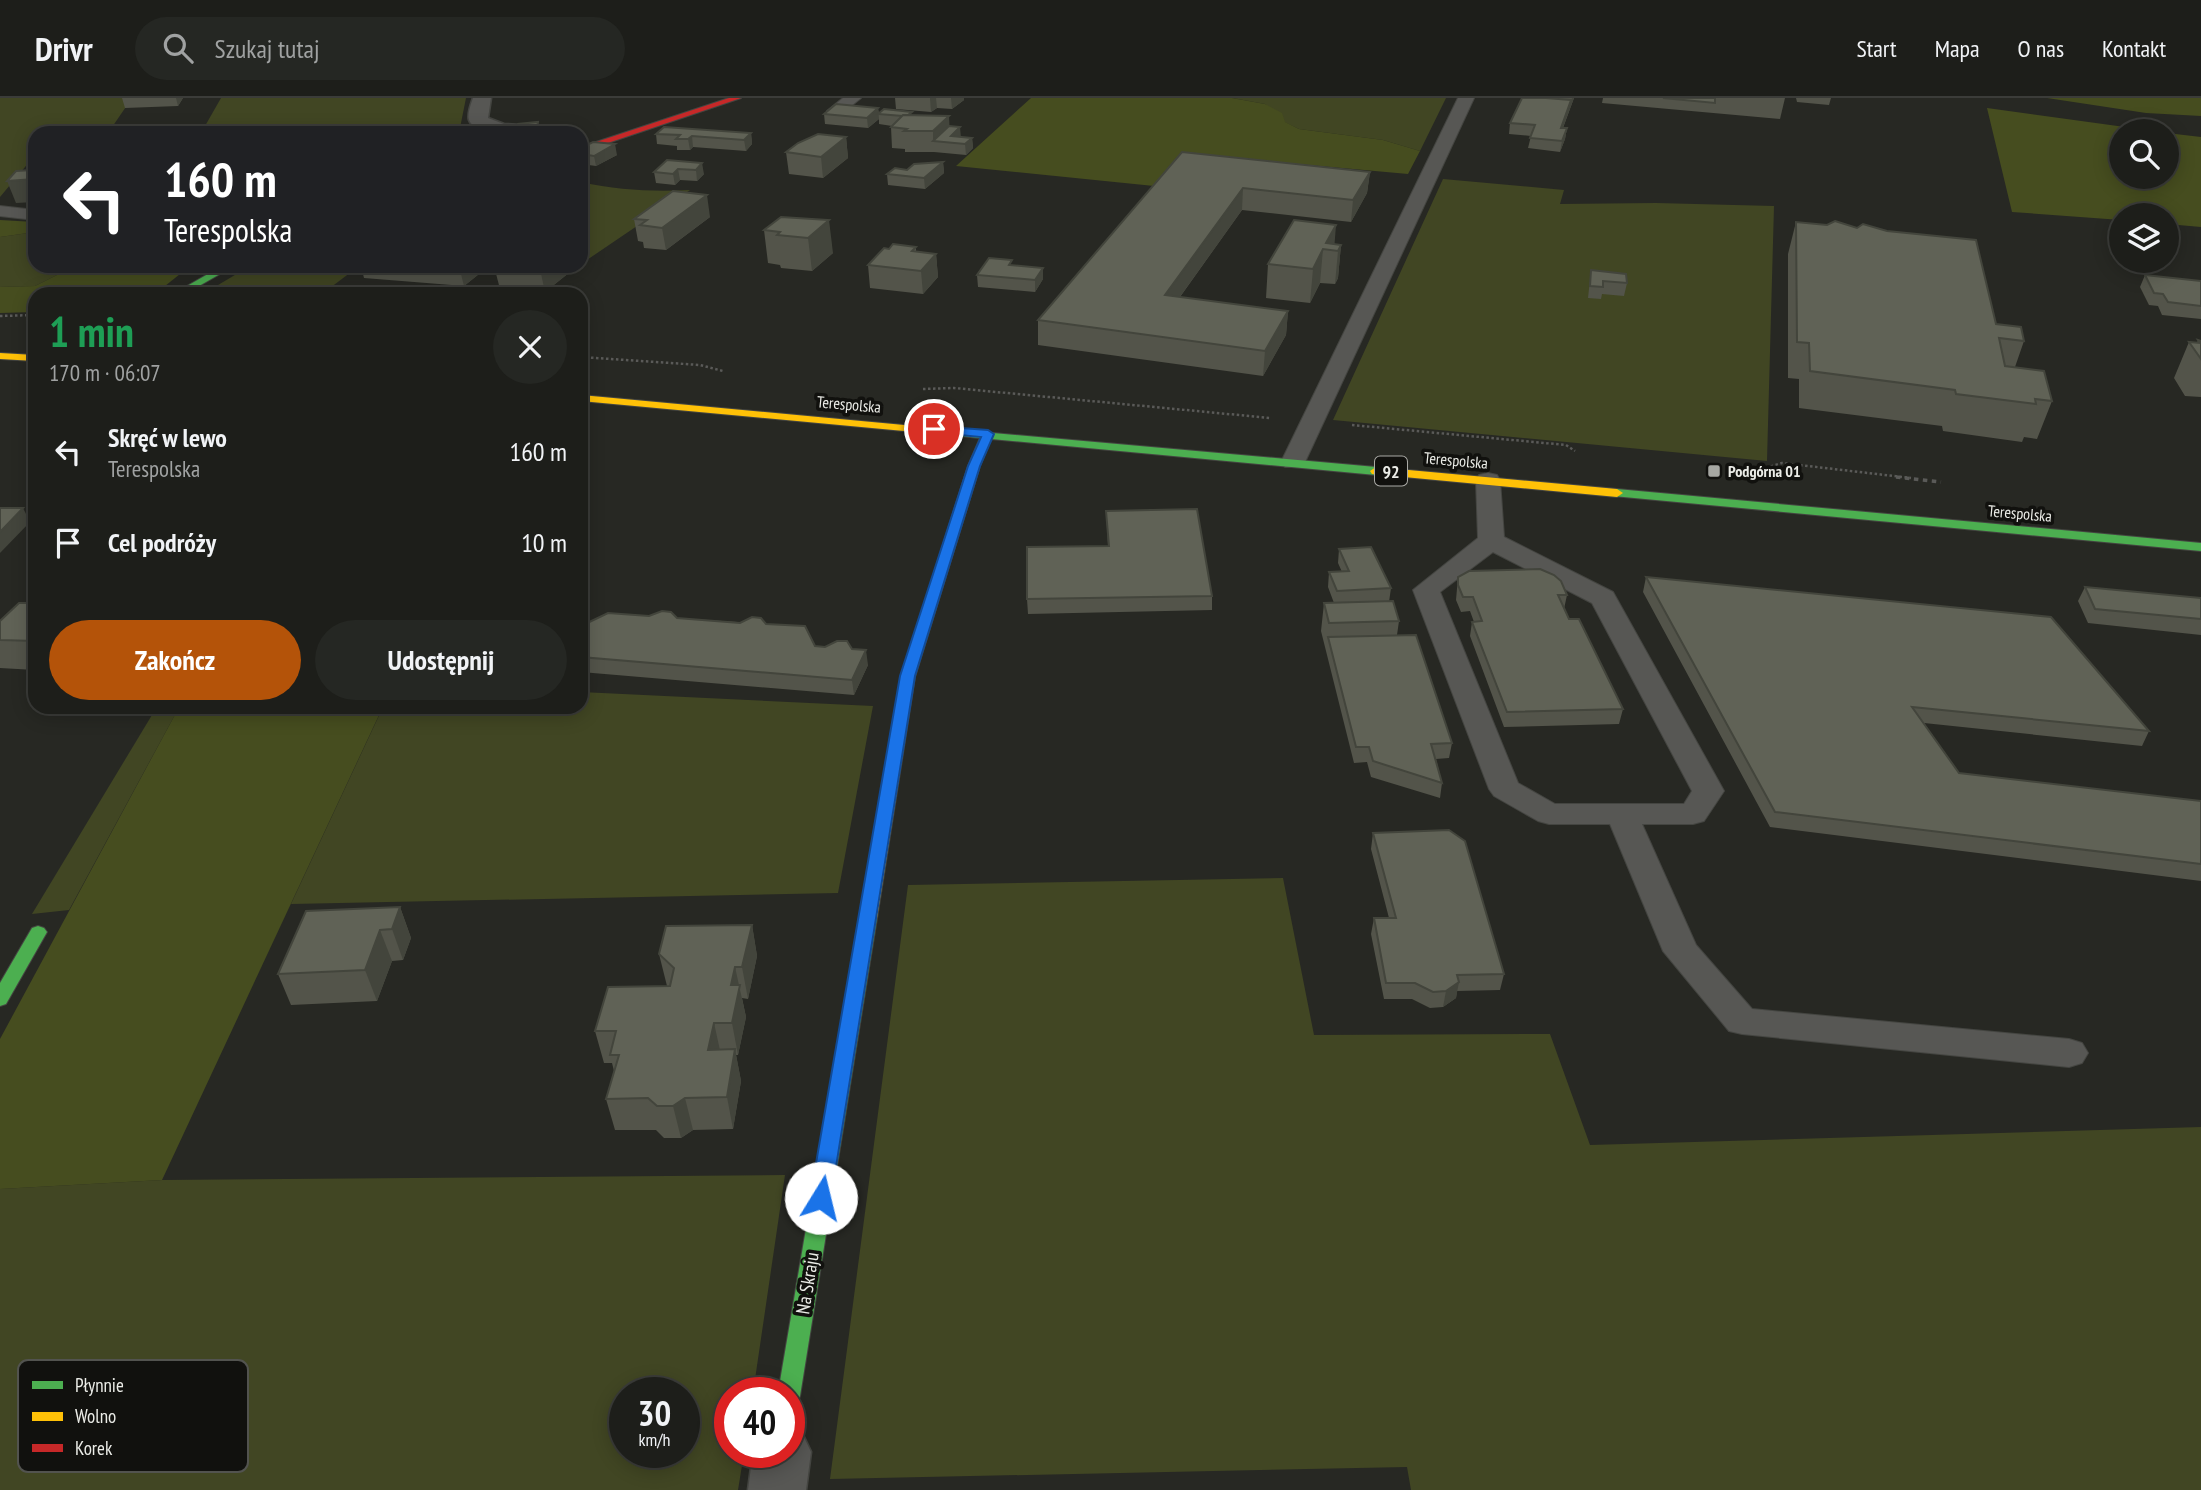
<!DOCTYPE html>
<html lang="pl">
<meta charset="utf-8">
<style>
body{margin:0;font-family:"PT Sans Narrow",sans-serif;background:#252723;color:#f1f3f6;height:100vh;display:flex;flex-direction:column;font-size:26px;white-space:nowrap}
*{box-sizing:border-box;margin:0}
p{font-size:23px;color:#a0a2a2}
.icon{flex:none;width:38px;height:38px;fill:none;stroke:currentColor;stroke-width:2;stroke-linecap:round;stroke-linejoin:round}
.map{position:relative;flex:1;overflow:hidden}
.drawer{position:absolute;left:28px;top:189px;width:560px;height:427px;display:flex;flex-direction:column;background:#1d1e1a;border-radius:21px;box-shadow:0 4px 18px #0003,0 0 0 2px #3b3c39}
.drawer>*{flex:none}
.top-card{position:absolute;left:28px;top:28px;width:560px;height:147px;border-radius:21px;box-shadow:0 4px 18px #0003,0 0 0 2px #3b3c39;background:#202124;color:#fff;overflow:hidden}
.controls{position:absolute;left:2109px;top:21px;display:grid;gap:14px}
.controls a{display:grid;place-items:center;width:70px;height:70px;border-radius:50%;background:#1d1e1a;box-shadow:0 4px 18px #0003,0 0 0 2px #3b3c39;font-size:35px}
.speed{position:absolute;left:609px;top:1279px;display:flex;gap:14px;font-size:35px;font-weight:700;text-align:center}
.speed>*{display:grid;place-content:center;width:91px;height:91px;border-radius:50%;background:#1d1e1a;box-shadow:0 4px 18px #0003,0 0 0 2px #3b3c39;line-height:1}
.speed small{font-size:18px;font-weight:400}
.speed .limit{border:10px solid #d22;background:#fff;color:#111}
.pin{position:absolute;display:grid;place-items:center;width:60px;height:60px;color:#fff;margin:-30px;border:4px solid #fff;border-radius:50%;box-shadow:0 2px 7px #0007}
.me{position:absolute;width:77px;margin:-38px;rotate:9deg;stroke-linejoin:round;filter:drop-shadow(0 0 5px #0008)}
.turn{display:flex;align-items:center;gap:24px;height:147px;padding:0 21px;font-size:32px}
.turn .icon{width:91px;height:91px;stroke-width:2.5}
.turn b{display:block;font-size:49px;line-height:60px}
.round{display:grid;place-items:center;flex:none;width:74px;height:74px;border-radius:37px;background:#252723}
.summary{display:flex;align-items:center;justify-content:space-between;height:119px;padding:0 21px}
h1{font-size:42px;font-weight:800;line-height:52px;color:#1e9e55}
.cta{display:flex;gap:14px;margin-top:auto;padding:14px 21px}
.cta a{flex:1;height:80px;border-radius:42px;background:#b45309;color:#fff;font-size:28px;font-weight:800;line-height:80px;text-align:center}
.cta a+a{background:#252723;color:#f1f3f6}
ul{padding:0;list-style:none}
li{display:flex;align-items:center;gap:21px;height:91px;padding:0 21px}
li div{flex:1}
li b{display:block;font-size:26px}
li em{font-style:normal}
header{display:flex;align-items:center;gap:42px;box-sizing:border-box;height:98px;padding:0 35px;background:#1d1e1a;border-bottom:2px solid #3b3c39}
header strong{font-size:33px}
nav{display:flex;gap:38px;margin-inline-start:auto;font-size:24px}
.search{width:490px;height:63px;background:#252723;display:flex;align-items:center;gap:18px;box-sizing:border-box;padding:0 24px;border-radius:38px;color:#a0a2a2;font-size:26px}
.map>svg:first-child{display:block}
.green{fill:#414623;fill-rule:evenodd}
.forest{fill:#464d1f}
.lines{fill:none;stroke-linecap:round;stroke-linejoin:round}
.lane-casing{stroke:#444541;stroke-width:2}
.street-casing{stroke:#444541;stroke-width:3}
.fast-casing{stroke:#444541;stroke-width:2}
.slow-casing{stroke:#444541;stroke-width:2}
.jam-casing{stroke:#444541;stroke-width:2}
.path-far1{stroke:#5a5a58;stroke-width:2.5;stroke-dasharray:2.5 2.5;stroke-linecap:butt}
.path{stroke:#5a5a58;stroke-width:3.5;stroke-dasharray:4.5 4.5;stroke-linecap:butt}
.lane{fill:#575754;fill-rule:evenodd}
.street{fill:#575754;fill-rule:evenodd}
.fast{fill:#4caf50;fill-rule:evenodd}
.slow{fill:#ffc107;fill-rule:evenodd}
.jam{fill:#c62828;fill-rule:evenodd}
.wall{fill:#53544a}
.shaded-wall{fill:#43453c}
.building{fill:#606256;stroke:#43453c;stroke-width:2}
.route{fill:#1a73e8;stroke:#114b97;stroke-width:2}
.poi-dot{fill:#a6a7a2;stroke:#11110e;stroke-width:2.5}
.labels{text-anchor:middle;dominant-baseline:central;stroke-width:7;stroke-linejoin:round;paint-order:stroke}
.far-street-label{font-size:16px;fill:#ebece7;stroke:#11110e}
.far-poi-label{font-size:16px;font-weight:bold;fill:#ebece7;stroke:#11110e;text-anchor:start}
.shield{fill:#11110e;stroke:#aaaaa6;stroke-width:2}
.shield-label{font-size:18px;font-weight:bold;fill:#ebece7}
.street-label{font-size:19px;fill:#ebece7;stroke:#11110e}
.key{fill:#11110e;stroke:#52534f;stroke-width:2}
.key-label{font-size:19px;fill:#ebece7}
</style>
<header>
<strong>Drivr</strong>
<div class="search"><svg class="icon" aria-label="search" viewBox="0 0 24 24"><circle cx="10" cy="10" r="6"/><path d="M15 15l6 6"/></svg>Szukaj tutaj</div>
<nav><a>Start</a><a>Mapa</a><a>O nas</a><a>Kontakt</a></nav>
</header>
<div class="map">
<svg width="2201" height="1392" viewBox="0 0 2201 1392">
<rect width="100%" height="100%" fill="#272823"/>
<g class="green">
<polygon points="0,0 132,0 108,35 35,35 35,57 0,99"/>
<polygon points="221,0 466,0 459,35 201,35"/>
<polygon points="1232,0 1446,0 1420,53 1383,42 1299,31 1284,24 1265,6"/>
<polygon points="1443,81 1564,92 1560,106 1656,105 1774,108 1767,363 1333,322"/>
<path d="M581,84C618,92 652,94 690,92L581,166Z"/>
<polygon points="35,134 35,168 75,168 35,188 0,189 0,139"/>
<polygon points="250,168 359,168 322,196 203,196"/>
<polygon points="581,594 873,608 838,795 291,806 383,609 581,609"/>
<polygon points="155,612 177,613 69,812 32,816"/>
<polygon points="1283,780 1314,937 1550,936 1590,1047 2201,1029 2201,1392 1411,1392 1407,1369 830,1381 908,787"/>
<path d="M785,1077L753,1295H730V1354L744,1355L738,1392H0V1091L162,1082ZM625,1295H684V1354H625Z"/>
</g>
<g class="forest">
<polygon points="1031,0 1232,0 1265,6 1282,15 1285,24 1299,31 1383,42 1420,53 1408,76 1186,56 1154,88 956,68"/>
<polygon points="2047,0 2201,0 2201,18 2146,15"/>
<polygon points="1987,10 2154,33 2121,33 2121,79 2166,79 2167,35 2201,39 2201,129 2167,126 2166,117 2121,117 2121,122 2012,114"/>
<polygon points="0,122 35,124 35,134 0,139"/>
<polygon points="75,168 196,168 185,172 155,196 35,196 35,214 0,215 0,189 35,188"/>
<polygon points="177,613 379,617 162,1082 0,1091 0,941"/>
</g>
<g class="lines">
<g class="lane-casing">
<g id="lane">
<polygon points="843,0 861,0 841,16 829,16 827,13"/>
<polygon points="1458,0 1474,0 1305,364 1301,369 1285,369 1281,364"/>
<polygon points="0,108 35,112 35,122 0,118"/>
<path d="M1488,375L1497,377L1500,382L1504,439L1613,494L1724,693L1704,723L1693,726H1642L1696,847L1752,911L2069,941L2082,945L2088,955L2082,965L2069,969L1742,936L1729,933L1663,853L1610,726H1549L1538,723L1494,698L1489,691L1413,492L1478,440L1476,382L1479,377ZM1493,454L1592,505L1692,693L1684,706H1555L1518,685L1440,494Z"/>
</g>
</g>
<g class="street-casing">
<g id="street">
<path d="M473,0H491L488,20L504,26L557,29L564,31L567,35C549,35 475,41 469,22C467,16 471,6 473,0Z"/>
<polygon points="789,1330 802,1335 811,1354 806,1392 748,1392 753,1354 789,1354"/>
</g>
</g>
<g class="fast-casing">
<g id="fast">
<polygon points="222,168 234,168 185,196 173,196"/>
<polygon points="904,327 1376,369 1382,373 1376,377 991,341 980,368 915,579 908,583 901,579 968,368 980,340 900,332 898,330"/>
<polygon points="1617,391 2201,445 2201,453 1613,398 1613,392"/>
<polygon points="868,814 874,816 877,820 800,1298 797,1305 789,1308 789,1295 778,1295 859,820 862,816"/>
<polygon points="38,828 44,830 47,834 6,906 0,908 0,885 32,830"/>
</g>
</g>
<g class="slow-casing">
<g id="slow">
<polygon points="0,255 35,257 35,263 0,261"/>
<polygon points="581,297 904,327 910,330 904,333 581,303"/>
<polygon points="1376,369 1617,391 1623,395 1617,399 1372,376 1370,373"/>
<polygon points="908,575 915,579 877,820 874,824 862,824 859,820 901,579"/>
</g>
</g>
<g class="jam-casing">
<polygon id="jam" points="729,0 741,0 581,54 581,49"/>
</g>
<g class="path-far1">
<polyline points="0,218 35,217"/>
<polyline points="581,259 700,267 723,273"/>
<polyline points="923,291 954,290 1270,320"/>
<polyline points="1352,327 1566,347 1575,353"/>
<polyline points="1766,370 1782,365 1911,380"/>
</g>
<polyline class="path" points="1896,379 1941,384"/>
<use href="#lane" class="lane"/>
<use href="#street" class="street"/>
<use href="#fast" class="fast"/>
<use href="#slow" class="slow"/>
<use href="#jam" class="jam"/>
</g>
<g class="wall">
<polygon points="122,0 183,0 178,8 125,10"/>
<polygon points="892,0 964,0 964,2 952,11 937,10 931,14 896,11 895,0"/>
<polygon points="1522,0 1574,0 1563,30 1567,30 1565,41 1560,54 1528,50 1531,38 1509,36 1510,25"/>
<polygon points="1603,0 1785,0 1780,21 1602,5"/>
<polygon points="1796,0 1831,0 1829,7 1797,4"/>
<polygon points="878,10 879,16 913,18 949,28 961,39 972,40 973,50 966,57 934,54 905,54 905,51 892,50 891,29 892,28 879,26 879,21 868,30 825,26 824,16"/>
<polygon points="751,35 752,46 746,53 693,49 690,52 677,52 677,48 657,46 656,36"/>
<polygon points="846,39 848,60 823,80 789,76 786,54"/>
<polygon points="581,50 617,57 596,68 581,66"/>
<polygon points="1182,54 1370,74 1367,95 1351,124 1242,112 1180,199 1288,213 1286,237 1263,278 1038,247 1038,222"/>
<polygon points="667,62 704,76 697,83 680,82 675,87 656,85 654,74"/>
<polygon points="943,64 944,75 925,91 888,87 887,76"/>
<polygon points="710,119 666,152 644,150 643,144 638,143 634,121"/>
<polygon points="781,119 833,155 812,173 781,170 780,167 768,165 764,132"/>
<polygon points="1796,124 1996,226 2024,243 2015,269 2052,303 2037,341 2024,339 2022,344 1943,333 1942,328 1799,310 1799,281 1788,280 1788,156"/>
<polygon points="1334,146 1341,147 1338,180 1335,186 1320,185 1310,205 1266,200 1268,166"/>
<polygon points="916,149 916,153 936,156 938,179 923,196 870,190 868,167"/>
<polygon points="1012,167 1043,170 1043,181 1035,194 978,189 977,177"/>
<polygon points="361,168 489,168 464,188 364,180"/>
<polygon points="494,168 569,168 570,174 545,194 500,191"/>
<polygon points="1591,172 1627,185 1624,198 1602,196 1601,201 1588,200"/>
<polygon points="2145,177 2201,183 2201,221 2162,217 2158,208 2149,207 2140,189"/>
<polygon points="2198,242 2201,243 2201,299 2185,298 2174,280 2189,244 2197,245"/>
<polygon points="1106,413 1212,498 1212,512 1028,516 1027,501 1108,448"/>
<polygon points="1339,451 1391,490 1389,504 1399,523 1397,537 1452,645 1449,660 1436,661 1442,685 1440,700 1371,679 1367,664 1354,665 1321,533 1324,505 1334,505 1328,489 1329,474 1342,474 1338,465"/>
<polygon points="1458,479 1567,497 1564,511 1569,521 1623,611 1619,626 1504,629 1470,538 1472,524 1474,524 1470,513 1461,514 1456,502"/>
<polygon points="1646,479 2149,633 2142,648 1924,625 1959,675 2201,703 2201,783 1770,729 1643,494"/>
<polygon points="2085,489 2201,500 2201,537 2088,525 2078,503"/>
<polygon points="35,505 35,572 0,570 0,523"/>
<polygon points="677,520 766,526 815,548 852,551 868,567 854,597 581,574 581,528"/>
<polygon points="1373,735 1504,876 1500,892 1457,893 1456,900 1443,909 1430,910 1412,901 1384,901 1371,836 1374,820 1389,820 1371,751"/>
<polygon points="400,809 411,840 403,862 392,863 377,903 291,907 278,876"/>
<polygon points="752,827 757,858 748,901 742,900 746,919 738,957 736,957 741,983 733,1031 693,1032 681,1040 664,1040 656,1032 615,1032 606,1001 614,973 612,965 604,965 595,933 667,888 659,856"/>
</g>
<g class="shaded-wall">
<polygon points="176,0 183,0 178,8"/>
<polygon points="930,0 936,0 937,10 931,14"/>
<polygon points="951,0 964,0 964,2 952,11"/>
<polygon points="1572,0 1574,0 1559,40 1561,30"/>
<polygon points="878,10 879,21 868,30 867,20"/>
<polygon points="949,18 950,38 933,43 933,33"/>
<polygon points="538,24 540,35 536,35"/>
<polygon points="960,29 961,40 951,38"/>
<polygon points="1567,30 1565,41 1560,54 1562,43"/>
<polygon points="751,35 752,46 746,53 744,42"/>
<polygon points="692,38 693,49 690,52 688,41"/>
<polygon points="846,39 848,60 823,80 821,59"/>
<polygon points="972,40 973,50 966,57 965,46"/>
<polygon points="615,46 617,57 596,68 594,58"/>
<polygon points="943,64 944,75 925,91 924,80"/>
<polygon points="702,65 704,76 697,83 696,72"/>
<polygon points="678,71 680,82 675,87 673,76"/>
<polygon points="1370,74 1367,95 1351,124 1353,102"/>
<polygon points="35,81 35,104 16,105 7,83"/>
<polygon points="1243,90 1242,112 1164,221 1165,197"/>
<polygon points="707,97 710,119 666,152 662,130"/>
<polygon points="829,122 833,155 812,173 808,140"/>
<polygon points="1336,127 1334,153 1326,145"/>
<polygon points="1341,147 1338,180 1335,186 1338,153"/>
<polygon points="1323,151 1320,185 1310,205 1313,171"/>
<polygon points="936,156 938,179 923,196 921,173"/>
<polygon points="471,168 489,168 464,188 461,176"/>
<polygon points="544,168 569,168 570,174 545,194 540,171"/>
<polygon points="1043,170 1043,181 1035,194 1035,182"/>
<polygon points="1288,213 1286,237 1263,278 1265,253"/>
<polygon points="23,410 30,424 0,455 0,434"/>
<polygon points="866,552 868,567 854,597 852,582"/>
<polygon points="400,809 411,840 403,862 392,831"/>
<polygon points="752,827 757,858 748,901 742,869"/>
<polygon points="380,832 392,863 377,903 365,872"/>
<polygon points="735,869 746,919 738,957 732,925 731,887"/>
<polygon points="1459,884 1456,900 1443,909 1446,893"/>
<polygon points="714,925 721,957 708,952"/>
<polygon points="735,951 741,983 733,1031 727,999"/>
<polygon points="685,1000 693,1032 681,1040 673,1008"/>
</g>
<g class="building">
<polygon points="1522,0 1546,0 1571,2 1561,30 1567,30 1562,43 1530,40 1535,27 1510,25"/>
<polygon points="1663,0 1715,0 1715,5"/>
<polygon points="836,6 878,10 867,20 824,16"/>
<polygon points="884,11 912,14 908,17 903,18 878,16"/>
<polygon points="903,17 949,18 933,33 904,33 907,31 891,29"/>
<polygon points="538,24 536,35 500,35 516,33 518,26"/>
<polygon points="949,28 960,29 951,38 972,40 965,46 933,43"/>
<polygon points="664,29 751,35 744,42 692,38 688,41 676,41 680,37 656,36"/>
<polygon points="818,36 846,39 821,59 786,54 798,45"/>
<polygon points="593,44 615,46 594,58 581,56 581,50"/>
<polygon points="1182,54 1370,74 1353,102 1243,90 1165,197 1288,213 1265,253 1038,222"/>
<polygon points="667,62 702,65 696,72 678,71 673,76 654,74"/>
<polygon points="943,64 924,80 887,76 895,70 907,72 914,66"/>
<polygon points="35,67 35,81 7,83 16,73 32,72"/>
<polygon points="673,93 707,97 662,130 640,127 647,122 634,121"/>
<polygon points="781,119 829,122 808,140 777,137 780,134 764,132"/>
<polygon points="1294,122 1336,127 1326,145 1341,147 1338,153 1323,151 1313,171 1268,166"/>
<polygon points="1835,123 1857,130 1863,126 1887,133 1976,142 1996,226 2021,229 2024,243 1999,240 2005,268 2044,273 2052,303 2035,301 2036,306 1956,296 1955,292 1810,273 1809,245 1797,244 1796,124 1827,127"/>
<polygon points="893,146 916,149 912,153 936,156 921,173 868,167 884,150 889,151"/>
<polygon points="989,160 1012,162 1009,167 1043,170 1035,182 977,177"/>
<polygon points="364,168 471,168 461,176"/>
<polygon points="502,168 544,168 540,171"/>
<polygon points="1591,172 1626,176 1627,185 1603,183 1603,189 1590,188"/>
<polygon points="2145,177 2201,183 2201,208 2168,204 2163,196 2154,195"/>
<polygon points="2198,242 2201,243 2201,261 2189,244 2200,245"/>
<polygon points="0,410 23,410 0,434"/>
<polygon points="1197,411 1212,498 1027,501 1027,449 1109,448 1106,413"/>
<polygon points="1371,449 1391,490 1337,493 1329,474 1349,473 1339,451"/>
<polygon points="1540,471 1554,477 1561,483 1567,497 1558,497 1569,521 1579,521 1623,611 1507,614 1472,524 1482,523 1473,499 1463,499 1458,487 1458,479 1469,473"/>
<polygon points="1646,479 2051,519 2149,633 1912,609 1959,675 2201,703 2201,766 1775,714"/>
<polygon points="2085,489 2201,500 2201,521 2095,511"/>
<polygon points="1393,503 1399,523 1329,525 1324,505"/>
<polygon points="19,505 35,505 35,543 0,542 0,523"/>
<polygon points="662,513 671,514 677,520 740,525 752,519 761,520 766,526 805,528 815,548 825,549 837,543 847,543 852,551 866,552 852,582 581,559 581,528 608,515 649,518"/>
<polygon points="1416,537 1452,645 1431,646 1442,685 1373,663 1369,649 1356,649 1328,539"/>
<polygon points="1449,732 1465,743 1504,876 1457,877 1459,884 1446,893 1433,894 1415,885 1386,885 1374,820 1396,820 1373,735"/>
<polygon points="400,809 392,831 380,832 365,872 278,876 306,813"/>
<polygon points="752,827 742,869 735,869 731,887 740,887 732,925 714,925 708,952 735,951 727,999 685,1000 673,1008 657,1008 648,1000 606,1001 619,957 610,957 616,933 595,933 608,889 670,888 674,870 659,856 666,828"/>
</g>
<polygon class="route" points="934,328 988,332 994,336 980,368 915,578 831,1100 828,1106 821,1109 813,1106 810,1100 900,578 968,368 981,339 930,334 930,329"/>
<rect class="poi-dot" x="1707" y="366" width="14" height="14" rx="3.5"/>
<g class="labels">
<g class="far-street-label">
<text transform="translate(849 306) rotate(5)">Terespolska</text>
<text transform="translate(1456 362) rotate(5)">Terespolska</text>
<text transform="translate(2020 415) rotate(5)">Terespolska</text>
</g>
<g class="far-poi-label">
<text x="1728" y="373">Podgórna 01</text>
</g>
<rect class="shield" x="1375" y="358.5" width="32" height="29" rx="5"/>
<g class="shield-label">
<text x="1391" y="373">92</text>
</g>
<g class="street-label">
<text transform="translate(807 1185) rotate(-81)">Na Skraju</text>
</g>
</g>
<rect x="18" y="1262" width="230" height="112" rx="10" class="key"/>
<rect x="32" y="1283" width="31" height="8" fill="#4caf50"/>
<rect x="32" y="1314" width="31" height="9" fill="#ffc107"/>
<rect x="32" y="1346" width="31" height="8" fill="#c62828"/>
<g class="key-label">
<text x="75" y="1294">Płynnie</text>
<text x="75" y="1325">Wolno</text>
<text x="75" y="1357">Korek</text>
</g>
</svg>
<div class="controls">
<a><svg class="icon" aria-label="search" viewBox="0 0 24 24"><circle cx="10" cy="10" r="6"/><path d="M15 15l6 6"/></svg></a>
<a><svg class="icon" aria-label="layers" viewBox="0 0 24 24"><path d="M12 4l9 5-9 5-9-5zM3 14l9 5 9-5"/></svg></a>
</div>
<div class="speed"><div>30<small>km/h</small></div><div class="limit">40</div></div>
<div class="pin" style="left:934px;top:331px;background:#d93025"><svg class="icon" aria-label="arrive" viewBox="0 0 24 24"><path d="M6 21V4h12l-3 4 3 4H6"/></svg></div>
<svg class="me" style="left:821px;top:1100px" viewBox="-20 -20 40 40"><circle r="19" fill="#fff"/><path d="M0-13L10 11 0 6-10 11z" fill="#1a73e8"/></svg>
<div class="top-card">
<div class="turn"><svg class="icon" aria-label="left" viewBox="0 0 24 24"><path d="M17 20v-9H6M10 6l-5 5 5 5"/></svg><div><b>160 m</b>Terespolska</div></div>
</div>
<section class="drawer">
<div class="summary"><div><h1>1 min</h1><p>170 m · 06:07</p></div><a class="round"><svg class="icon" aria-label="close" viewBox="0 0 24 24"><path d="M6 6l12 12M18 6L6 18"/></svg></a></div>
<ul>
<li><svg class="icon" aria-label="left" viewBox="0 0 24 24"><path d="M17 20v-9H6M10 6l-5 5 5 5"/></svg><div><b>Skręć w lewo</b><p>Terespolska</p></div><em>160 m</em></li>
<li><svg class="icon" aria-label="arrive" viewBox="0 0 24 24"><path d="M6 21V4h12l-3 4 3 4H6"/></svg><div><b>Cel podróży</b></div><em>10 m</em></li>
</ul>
<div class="cta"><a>Zakończ</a><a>Udostępnij</a></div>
</section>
</div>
